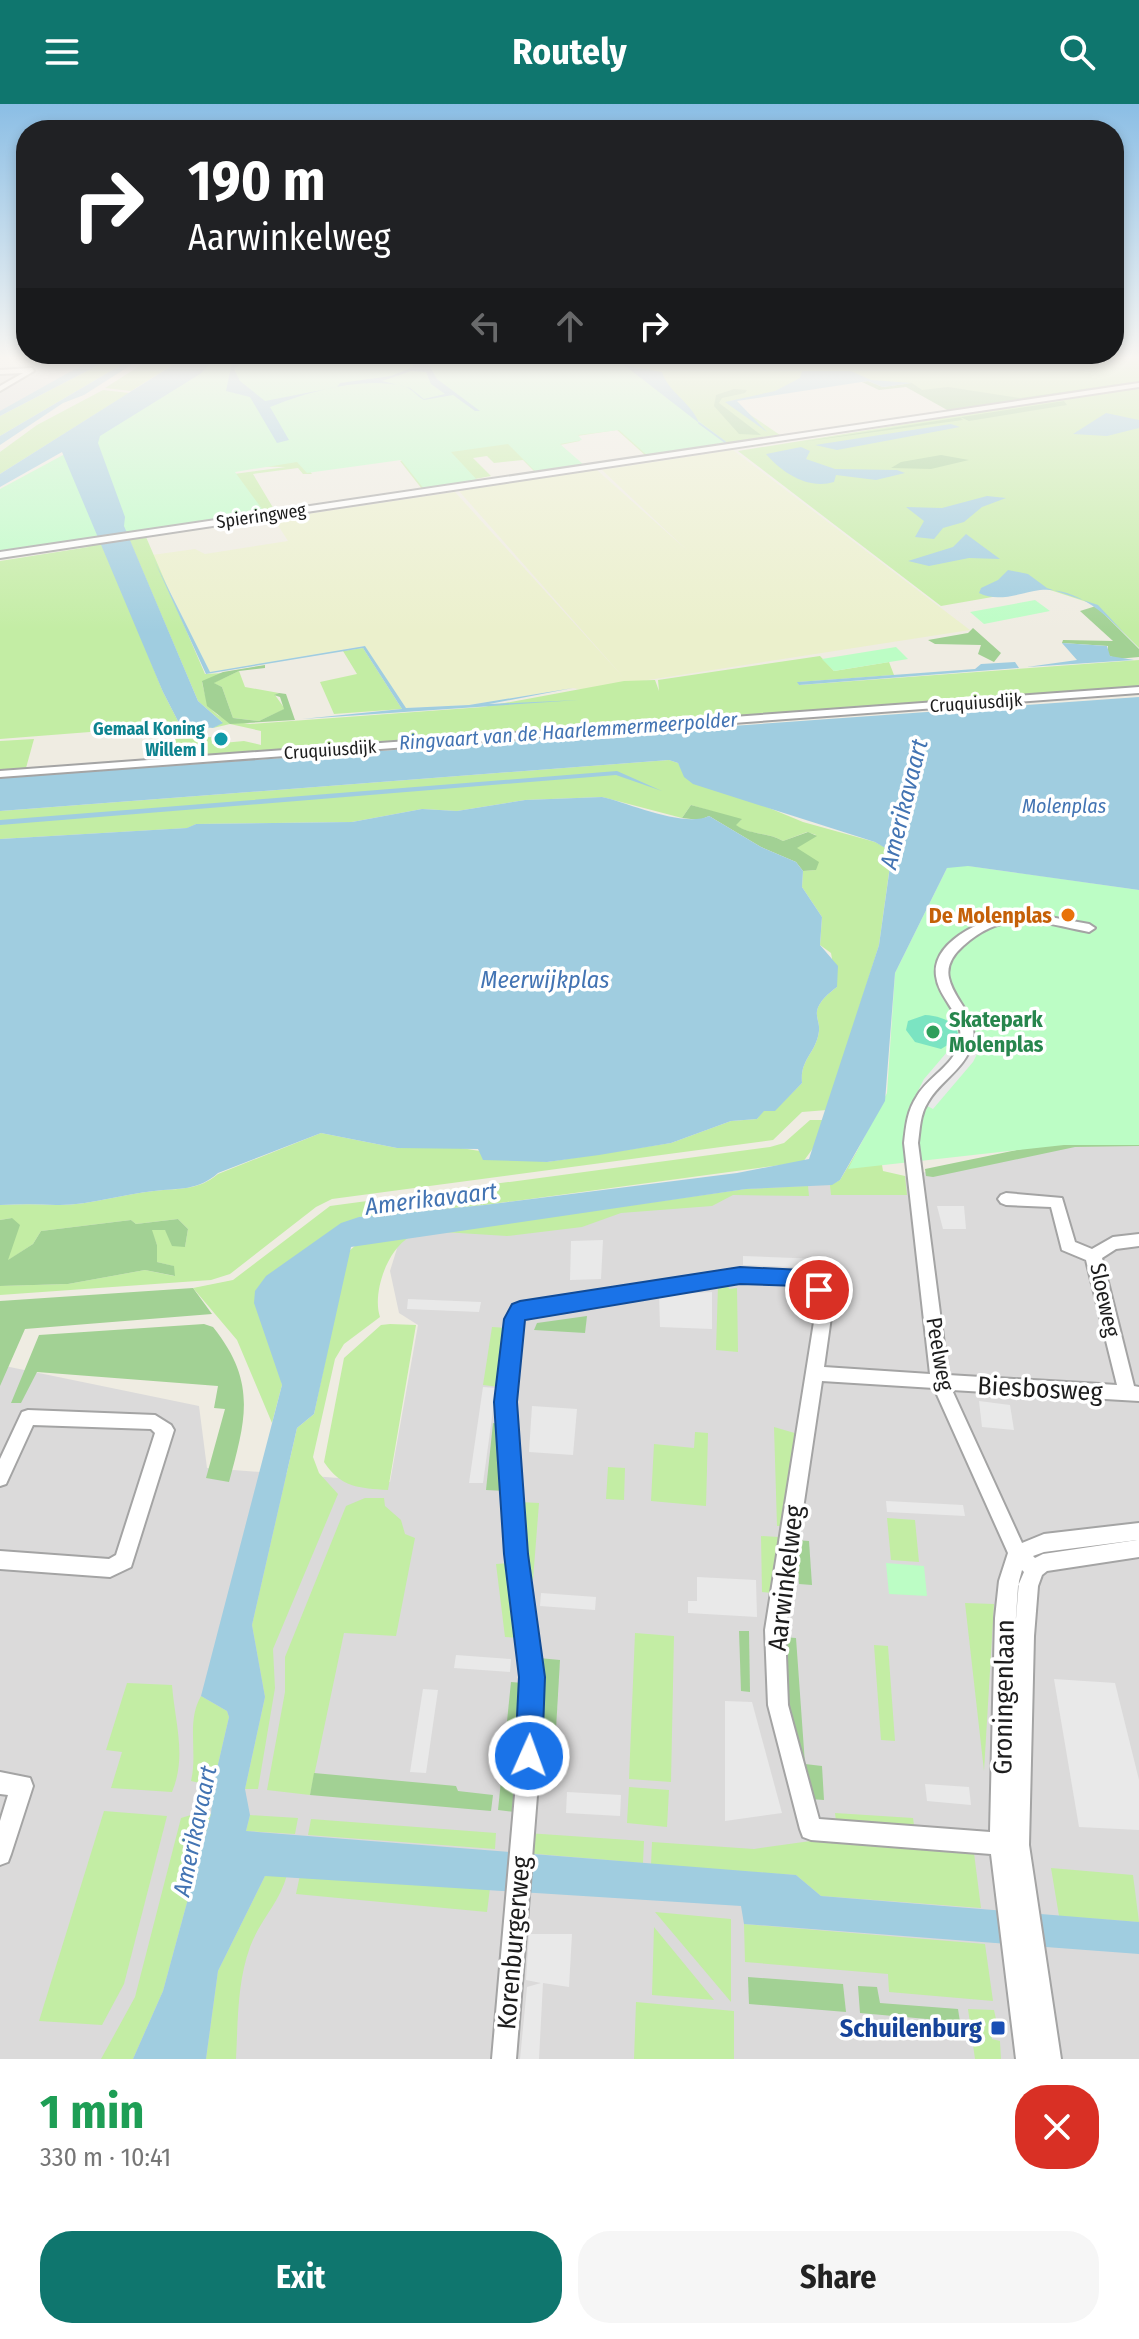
<!DOCTYPE html>
<meta charset="utf-8">
<style>
body{margin:0;font-family:"Fira Sans Condensed",sans-serif;background:#f6f6f6;color:#222;height:100vh;display:flex;flex-direction:column;font-size:30px;white-space:nowrap}
*{box-sizing:border-box;margin:0}
p{font-size:26px;color:#767676}
.icon{flex:none;width:44px;height:44px;fill:none;stroke:currentColor;stroke-width:2;stroke-linecap:round;stroke-linejoin:round}
.map{position:relative;height:1955px;overflow:hidden}
.drawer{display:flex;flex-direction:column;background:#fff;flex:1}
.drawer>*{flex:none}
.hud{position:absolute;left:16px;top:16px;width:1108px;height:244px;border-radius:32px;box-shadow:0 4px 12px #0003;background:#202124;color:#fff;overflow:hidden}
.pin{position:absolute;display:grid;place-items:center;width:68px;height:68px;color:#fff;margin:-34px;border:4px solid #fff;border-radius:50%;box-shadow:0 2px 8px #0007}
.me{position:absolute;width:88px;margin:-44px;rotate:2deg;stroke-linejoin:round;filter:drop-shadow(0 0 6px #0008)}
.turn{display:flex;align-items:center;gap:28px;height:168px;padding:0 40px;font-size:36px}
.turn .icon{width:104px;height:104px;stroke-width:2.5}
.turn b{display:block;font-size:56px;line-height:68px}
.lanes{display:flex;align-items:center;height:76px;padding:0 40px;background:#0003;justify-content:center;gap:40px;direction:ltr}
.lanes .off{opacity:.35}
.round{display:grid;place-items:center;flex:none;width:84px;height:84px;border-radius:32px;background:#f6f6f6}
.headline{display:flex;align-items:center;justify-content:space-between;height:136px;padding:0 40px}
h1{font-size:48px;font-weight:700;line-height:60px;color:#1e9e55}
.action{display:flex;gap:16px;margin-top:auto;padding:16px 40px}
.action a{flex:1;height:92px;border-radius:32px;background:#0f766e;color:#fff;font-size:32px;font-weight:700;line-height:92px;text-align:center}
.action a+a{background:#f6f6f6;color:#222}
header{display:flex;justify-content:space-between;align-items:center;height:104px;padding:0 40px;background:#0f766e;color:#fff;font-size:36px;font-weight:700}
.map>svg:first-child{display:block}
.residential{fill:#dbdada}
.farmland{fill:#ebf0cc}
.grass{fill:#c3eda4}
.forest{fill:#a2d194}
.park{fill:#bcfdc5}
.pitch{fill:#7be4c2}
.parking{fill:#e9e9e9}
.water{fill:#a0cde0;fill-rule:evenodd}
.lines{fill:none;stroke-linecap:round;stroke-linejoin:round}
.stream{stroke:#a0cde0;stroke-width:2}
.minor-casing{stroke:#a4a4a4;stroke-width:4}
.minor{fill:#fff;fill-rule:evenodd}
.route{fill:#1a73e8;stroke:#114b97;stroke-width:2}
.culture-dot{fill:#0f9aa8;stroke:#fff;stroke-width:3}
.food-dot{fill:#e8710a;stroke:#fff;stroke-width:3}
.leisure-dot{fill:#2e9e5b;stroke:#fff;stroke-width:3}
.transit-dot{fill:#1a4fb4;stroke:#fff;stroke-width:3}
.labels{text-anchor:middle;dominant-baseline:central;stroke-width:7;stroke-linejoin:round;paint-order:stroke}
.far-street-label{font-size:18px;fill:#1d1d1d;stroke:#fff}
.far-culture-label{font-size:18px;font-weight:bold;fill:#0d838f;stroke:#fff;text-anchor:end}
.far-water-label{font-size:20px;font-style:italic;fill:#4374b3;stroke:#fff}
.food-label{font-size:22px;font-weight:bold;fill:#c56008;stroke:#fff;text-anchor:end}
.leisure-label{font-size:22px;font-weight:bold;fill:#27864d;stroke:#fff;text-anchor:start}
.street-label{font-size:22px;fill:#1d1d1d;stroke:#fff}
.water-label{font-size:24px;font-style:italic;fill:#4374b3;stroke:#fff}
.near-street-label{font-size:26px;fill:#1d1d1d;stroke:#fff}
.near-transit-label{font-size:26px;font-weight:bold;fill:#164399;stroke:#fff;text-anchor:end}
</style>
<header><svg class="icon" aria-label="menu" viewBox="0 0 24 24"><path d="M4 6h16M4 12h16M4 18h16"/></svg>Routely<svg class="icon" aria-label="search" viewBox="0 0 24 24"><circle cx="10" cy="10" r="6"/><path d="M15 15l6 6"/></svg></header>
<div class="map">
<svg width="1139" height="1955" viewBox="0 0 1139 1955">
<rect width="100%" height="100%" fill="#efece2"/>
<g class="residential">
<polygon points="105,254 0,310 0,265"/>
<polygon points="1139,1033 1139,1955 0,1955 0,1261 199,1302 207,1364 390,1378 418,1221 399,1209 390,1167 399,1138 410,1133 746,1085 902,1073 1059,1040"/>
</g>
<polygon class="farmland" points="733,346 970,526 584,586 573,584 469,601 406,604 364,542 210,568 152,451 195,445 205,450 288,437 274,415 455,388 624,574 459,387 597,366 689,448 602,366"/>
<g class="grass">
<polygon points="112,254 133,254 0,332 0,312"/>
<polygon points="152,254 184,254 131,287 105,284"/>
<polygon points="618,254 1139,254 1139,544 1096,501 1044,484 941,502 738,347 961,311 905,280 866,276 730,297 780,331 646,352 617,326 577,332 580,337 560,341 582,361 535,368 523,356 494,359 487,352 473,354 491,372 422,385 400,357 436,347 300,355 312,370 303,370 298,364 253,370 275,407 220,415 234,370 286,363 221,362 331,338 543,339"/>
<polygon points="103,286 129,289 0,370 0,348 37,321"/>
<path d="M183,426L146,433L205,570L224,569L202,578C209,612 216,614 250,620L483,603L624,577L655,576L659,587L658,576L820,552L834,567L889,558L894,571L798,578L799,581L1139,556V585L172,655L175,635L211,633L212,640L244,637L261,641V627L230,620L213,624L222,618L198,597L129,435Z"/>
<polygon points="102,437 163,588 180,621 0,635 0,457 89,443 55,446"/>
<polygon points="363,544 402,605 334,610 320,578 357,570 343,547"/>
<polygon points="239,567 245,583 279,589 275,591 285,605 259,617 233,614 222,583 213,579"/>
<polygon points="34,635 26,664 0,666 0,637"/>
<path d="M669,656L678,659L684,669L803,718L875,738L892,747L879,841L827,1006L802,1008L773,1036L332,1095L316,1103L230,1170L211,1176L0,1191V1182L68,1180L145,1166L174,1172L173,1162L157,1158V1141L151,1126H165L185,1143L188,1125L178,1115L136,1120L131,1116L41,1127L33,1140L7,1157L12,1114L0,1116V1101C19,1100 37,1100 56,1101C88,1102 122,1090 154,1087C179,1084 198,1087 218,1070L321,1029L397,1044L449,1042L547,1058L671,1039L731,1017L757,1015L763,1007L775,1006L802,979C800,954 816,950 819,927C820,920 816,914 817,907C819,897 829,889 837,883L831,849L820,841L822,813L802,783L803,767L816,766L796,744L816,731L807,728L783,737C768,728 749,731 735,721L741,716L691,701L682,714L602,693L525,696L457,707L422,705L352,718L196,720L188,724L0,735V707Z"/>
<polygon points="810,1016 824,1016 816,1040 803,1058 485,1101 359,1113 280,1271 282,1281 272,1319 237,1236 193,1184 233,1176 330,1102 770,1043 784,1039"/>
<polygon points="875,1017 883,1067 905,1072 907,1091 831,1091 830,1081 840,1076"/>
<polygon points="808,1082 809,1092 733,1091 712,1102 621,1109 582,1123 507,1132 443,1128 746,1085"/>
<path d="M410,1133C387,1145 372,1190 380,1213L344,1240L335,1255L313,1353L319,1369L338,1390L273,1545L275,1584L258,1685H245L265,1593L252,1521L297,1324L314,1310L348,1148L357,1140Z"/>
<polygon points="728,1180 729,1185 737,1184 738,1248 716,1246 718,1181"/>
<path d="M390,1220L416,1221L388,1386C359,1384 341,1384 324,1358L344,1254L381,1221Z"/>
<polygon points="492,1223 508,1224 500,1283 483,1281"/>
<polygon points="774,1323 798,1330 783,1422 777,1422"/>
<polygon points="695,1328 708,1329 706,1402 651,1397 654,1340 694,1344"/>
<polygon points="608,1363 625,1364 624,1396 606,1395"/>
<polygon points="365,1394 384,1394 385,1402 401,1416 405,1430 415,1434 396,1532 344,1529 310,1691 267,1686 285,1588 285,1553 346,1402"/>
<polygon points="519,1398 539,1399 533,1476 528,1476"/>
<polygon points="887,1414 915,1416 919,1458 891,1456"/>
<polygon points="761,1432 779,1433 772,1489 762,1488"/>
<polygon points="510,1459 520,1534 505,1533 496,1460"/>
<polygon points="965,1499 994,1500 984,1667"/>
<polygon points="635,1529 674,1532 671,1678 629,1675"/>
<polygon points="874,1541 888,1542 895,1637 881,1636"/>
<path d="M127,1579L172,1581C175,1619 187,1652 172,1688L111,1684L122,1648L106,1646Z"/>
<path d="M201,1592L227,1607L229,1613L213,1682L191,1677C198,1648 186,1618 201,1592Z"/>
<polygon points="629,1683 669,1686 667,1723 627,1719"/>
<polygon points="104,1707 167,1712 124,1880 102,1921 39,1917"/>
<polygon points="835,1709 913,1714 914,1721 836,1717"/>
<polygon points="194,1710 211,1710 163,1887 133,1955 101,1955 135,1893 181,1714"/>
<polygon points="250,1711 298,1714 295,1730 246,1727"/>
<polygon points="311,1715 496,1729 495,1745 308,1731"/>
<polygon points="527,1729 644,1737 643,1759 525,1749"/>
<polygon points="825,1735 974,1749 981,1804 821,1792 796,1771 651,1761 652,1738 754,1745"/>
<polygon points="1051,1764 1133,1771 1139,1818 1059,1812"/>
<path d="M287,1771C280,1798 260,1816 250,1843C237,1879 238,1917 236,1955H206L218,1867L265,1772Z"/>
<polygon points="300,1771 490,1784 487,1808 296,1790"/>
<polygon points="655,1808 731,1815 731,1898"/>
<polygon points="744,1820 985,1840 993,1897 889,1888 888,1870 745,1858"/>
<polygon points="654,1823 714,1896 652,1891"/>
<polygon points="636,1898 734,1907 734,1955 634,1955"/>
<polygon points="968,1905 994,1906 996,1915 989,1916 992,1935 1000,1937 1001,1955 975,1955"/>
</g>
<g class="forest">
<polygon points="868,277 883,283 912,279 922,286 948,283 1020,294 1139,277 949,307 906,283 879,286 862,278"/>
<polygon points="734,285 747,286 745,289 722,294 719,299 761,331 739,330 714,302 716,291"/>
<polygon points="1064,297 1067,301 969,317 960,313 963,316 801,338"/>
<polygon points="941,351 969,356 931,365 891,364 901,358"/>
<polygon points="1096,502 1139,545 1139,553 1117,555 1108,551 1108,542 1062,539 1063,536 1113,537 1080,507"/>
<polygon points="973,524 1001,549 994,558 978,550 981,541 935,540 928,536 968,529"/>
<polygon points="265,561 265,564 239,567 214,579 222,583 233,614 259,617 284,605 280,593 274,591 279,589 286,590 295,616 230,620 207,602 202,577 223,568"/>
<path d="M691,701L742,715L736,721C749,731 768,728 783,737L808,728L817,732L797,744L819,758L816,766L803,767L796,758L761,743L709,712L700,716L682,714Z"/>
<polygon points="1139,1037 1139,1042 1075,1043 933,1073 926,1072 925,1065 1051,1039"/>
<polygon points="12,1114 20,1121 8,1156 33,1140 41,1127 131,1116 136,1120 178,1115 188,1125 185,1143 172,1142 165,1126 152,1126 157,1141 157,1158 174,1162 175,1172 145,1166 68,1180 0,1182 0,1116"/>
<polygon points="193,1184 212,1210 25,1225 0,1282 0,1197"/>
<polygon points="587,1212 585,1229 534,1226 537,1219"/>
<path d="M204,1220L213,1223C257,1278 246,1315 229,1378L206,1374L225,1305L214,1304L218,1282L37,1268L21,1299H11L39,1231Z"/>
<polygon points="493,1319 498,1320 505,1387 486,1386"/>
<polygon points="796,1436 809,1437 812,1481 799,1480"/>
<polygon points="739,1527 749,1527 750,1588 741,1587"/>
<polygon points="783,1533 796,1534 805,1660 822,1662 824,1696 810,1695 787,1604"/>
<polygon points="539,1554 560,1556 553,1677 535,1676"/>
<polygon points="511,1578 523,1579 515,1708 498,1706"/>
<polygon points="314,1669 456,1682 458,1687 493,1691 491,1707 310,1691"/>
<polygon points="748,1873 843,1880 846,1908 749,1900"/>
<polygon points="858,1882 877,1883 880,1899 958,1905 960,1918 860,1909"/>
</g>
<g class="park">
<polygon points="215,254 616,254 729,340 648,352 619,326 578,331 582,336 560,340 584,361 536,368 508,340 451,348 478,377 424,385 401,356 307,369 297,358 235,368 265,409 0,448 0,385 102,330 199,270"/>
<polygon points="1035,496 1050,507 984,520 970,508"/>
<polygon points="896,543 908,555 834,567 822,555"/>
<polygon points="955,760 1139,786 1139,1041 1064,1041 848,1065 887,989 895,869 947,764"/>
<polygon points="886,1459 924,1462 927,1492 889,1490"/>
</g>
<path class="pitch" d="M925,911C940,912 957,917 959,934L941,945L915,938L906,926L908,917Z"/>
<g class="parking">
<polygon points="959,934 980,944 973,958 933,1005 914,995 924,975"/>
<polygon points="937,1102 964,1102 966,1125 943,1125"/>
<polygon points="603,1136 601,1175 570,1176 571,1137"/>
<polygon points="743,1152 819,1155 820,1164 743,1161"/>
<polygon points="712,1188 712,1225 660,1223 659,1191"/>
<polygon points="408,1195 481,1198 479,1208 407,1205"/>
<polygon points="483,1283 496,1284 483,1379 469,1379"/>
<polygon points="979,1297 1010,1301 1014,1326 982,1323"/>
<polygon points="532,1302 577,1305 573,1351 529,1348"/>
<polygon points="886,1397 963,1401 965,1412 887,1408"/>
<polygon points="697,1473 756,1476 757,1513 688,1509 688,1497 697,1497"/>
<polygon points="541,1489 596,1493 595,1506 540,1502"/>
<polygon points="456,1551 511,1555 510,1568 454,1564"/>
<polygon points="1054,1575 1115,1579 1139,1676 1139,1726 1079,1723"/>
<polygon points="423,1585 438,1586 426,1669 410,1668"/>
<polygon points="725,1597 752,1598 782,1709 725,1717"/>
<polygon points="925,1680 969,1683 971,1701 927,1697"/>
<polygon points="567,1688 621,1691 620,1712 566,1709"/>
<polygon points="529,1830 572,1830 569,1883 543,1879 539,1955 520,1955 527,1883 541,1879 526,1876"/>
</g>
<g class="water">
<polygon points="88,254 112,254 0,312 0,307 84,260 72,257 0,264"/>
<polygon points="133,254 142,254 84,291 63,299 0,341 0,332"/>
<polygon points="184,254 216,254 200,270 100,332 98,339 125,413 124,422 198,597 223,619 213,624 180,621 163,588 62,348 0,383 0,370"/>
<path d="M233,254H248L234,265L240,277L265,297L337,283L340,279L391,272L413,263L414,254H425L437,275L480,307H475L453,291L424,296C416,292 412,284 403,282C363,272 306,288 270,303L289,336L277,339L250,293L226,287ZM411,267L426,268L431,280L445,290L424,295L410,284L382,277Z"/>
<path d="M615,254L629,262L662,268C668,288 691,298 699,319Z"/>
<polygon points="802,267 851,267 871,276 912,279 883,283 868,277 737,297 767,328 725,298 775,287 800,274"/>
<polygon points="1106,309 1139,316 1139,324 1107,332 1073,330"/>
<polygon points="951,320 960,323 837,346 815,341"/>
<path d="M801,343L810,347L806,355L835,365L897,366L905,369L876,376L836,371L834,378C808,386 781,368 766,350Z"/>
<polygon points="987,392 1006,394 982,403 964,418 943,424 934,435 915,433 924,417 906,403 942,404"/>
<polygon points="966,430 1000,455 969,454 929,462 908,457 953,443"/>
<polygon points="154,456 210,568 365,542 406,604 469,601 573,584 489,600 579,596 302,615 402,605 363,544 206,570"/>
<path d="M1008,466L1028,470L1047,484L1098,501L1139,545C1114,518 1081,482 1040,486C1020,489 998,499 979,489L981,484L998,476Z"/>
<polygon points="1062,539 1107,542 1110,552 1134,556 1027,563 1077,556"/>
<polygon points="1015,558 1019,564 799,581 797,578 975,565 981,560"/>
<polygon points="1139,593 1139,786 968,762 947,764 895,869 885,997 840,1076 832,1081 746,1085 351,1143 314,1310 297,1324 252,1521 265,1593 245,1685 250,1711 246,1727 796,1771 821,1792 1139,1818 1139,1850 744,1820 741,1802 265,1772 218,1867 206,1955 133,1955 163,1887 211,1710 213,1682 229,1613 227,1607 201,1592 282,1281 254,1199 255,1187 266,1172 341,1119 359,1113 485,1101 737,1069 809,1055 879,841 892,748 875,738 693,680 684,673 678,659 669,656 0,707 0,674"/>
<polygon points="617,667 662,687 616,671 0,721 0,716"/>
<path d="M602,693C629,699 684,724 709,712L761,743L796,758L803,767L802,783L822,813L820,841L838,862L837,883C829,889 819,897 817,907C816,914 820,920 819,927C816,950 800,954 802,979L775,1007H764L757,1015L731,1017L671,1039L599,1051L547,1058L483,1056L478,1045L397,1044L321,1029L218,1069C198,1087 179,1084 154,1087C122,1090 88,1102 56,1101C37,1100 19,1100 0,1101V735L187,724L196,720L352,718L422,705L457,707L525,696Z"/>
</g>
<g class="lines">
<polyline class="stream" points="699,319 725,338"/>
<g class="minor-casing">
<g id="minor">
<polygon points="32,264 34,267 0,287 0,282 23,269 0,270 0,266"/>
<polygon points="1139,279 1139,283 0,454 0,448"/>
<polygon points="1139,583 1139,589 0,673 0,667"/>
<path d="M1022,808L1089,820L1095,824L1089,828C1039,818 1005,804 963,842C954,850 946,861 949,874C954,898 980,913 972,940C965,965 940,977 928,998C920,1010 920,1025 918,1039L948,1271L1117,1281L1086,1156L1062,1146L1051,1103L1006,1101L1001,1099L998,1095L1001,1091L1006,1089L1062,1094L1075,1138L1092,1145L1113,1133L1139,1130V1142L1116,1145L1102,1154L1134,1282L1139,1283V1297L952,1286L1022,1439L1044,1430L1139,1419V1453L1047,1467L1042,1471L1038,1482L1034,1532L1029,1741L1061,1955H1016L991,1750L811,1736L803,1733L800,1725L768,1601L765,1526L817,1199L813,1190L800,1180L740,1178L525,1212L523,1215L514,1298L525,1450L542,1573L538,1679L516,1955H492L516,1679L522,1573L507,1450L496,1298L507,1215L514,1201L520,1199L740,1166L803,1168L825,1182L833,1199L824,1263L930,1270L904,1039C906,1022 907,1007 917,992C928,973 953,962 959,940C967,912 939,897 936,872C931,834 994,810 1022,808ZM822,1277L934,1284L1008,1449L999,1477L995,1514L990,1728L819,1715L788,1601L785,1526ZM1137,1436L1043,1450L1035,1454L1033,1452L1044,1448ZM1022,1466L1024,1468L1018,1482L1015,1527L1019,1477Z"/>
<polygon points="28,1306 155,1311 171,1321 174,1326 131,1463 110,1473 0,1465 0,1447 109,1455 116,1451 155,1329 151,1325 33,1321 6,1380 0,1382 0,1355 22,1308"/>
<polygon points="0,1668 30,1674 33,1682 11,1750 8,1758 0,1761 0,1717 8,1691 0,1690"/>
</g>
</g>
<use href="#minor" class="minor"/>
</g>
<linearGradient id="sky" x2="0" y2="1"><stop stop-color="#8bbee5"/><stop offset="0.48" stop-color="#f8f6f2"/><stop offset="1" stop-color="#f8f6f2" stop-opacity="0"/></linearGradient>
<rect width="1139" height="528" fill="url(#sky)"/>
<polygon class="route" points="740,1163 803,1166 829,1186 819,1195 798,1182 740,1180 525,1216 517,1298 528,1450 545,1573 542,1652 538,1662 529,1666 519,1662 515,1652 519,1573 504,1450 494,1298 504,1215 512,1200 520,1197"/>
<circle class="culture-dot" cx="221" cy="635" r="8"/>
<circle class="food-dot" cx="1068" cy="811" r="8"/>
<circle class="leisure-dot" cx="933" cy="928" r="8"/>
<rect class="transit-dot" x="990" y="1916" width="16" height="16" rx="4"/>
<g class="labels">
<g class="far-street-label">
<text transform="translate(261 412) rotate(-8)">Spieringweg</text>
<text transform="translate(976 599) rotate(-4)">Cruquiusdijk</text>
<text transform="translate(330 646) rotate(-4)">Cruquiusdijk</text>
</g>
<g class="far-culture-label">
<text x="205" y="625">Gemaal Koning<tspan x="205" dy="21">Willem I</tspan></text>
</g>
<g class="far-water-label">
<text transform="translate(568 627) rotate(-4)">Ringvaart van de Haarlemmermeerpolder</text>
<text x="1064" y="702">Molenplas</text>
</g>
<g class="food-label">
<text x="1052" y="811">De Molenplas</text>
</g>
<g class="leisure-label">
<text x="949" y="915">Skatepark<tspan x="949" dy="25">Molenplas</tspan></text>
</g>
<g class="street-label">
<text transform="translate(1105 1196) rotate(78)">Sloeweg</text>
<text transform="translate(940 1250) rotate(80)">Peelweg</text>
</g>
<g class="water-label">
<text transform="translate(904 700) rotate(-76)">Amerikavaart</text>
<text x="545" y="876">Meerwijkplas</text>
<text transform="translate(431 1095) rotate(-7)">Amerikavaart</text>
<text transform="translate(195 1727) rotate(-78)">Amerikavaart</text>
</g>
<g class="near-street-label">
<text transform="translate(1040 1285) rotate(3)">Biesbosweg</text>
<text transform="translate(786 1474) rotate(-83)">Aarwinkelweg</text>
<text transform="translate(1004 1593) rotate(-89)">Groningenlaan</text>
<text transform="translate(514 1839) rotate(-85)">Korenburgerweg</text>
</g>
<g class="near-transit-label">
<text x="982" y="1924">Schuilenburg</text>
</g>
</g>
</svg>
<div class="pin" style="left:819px;top:1186px;background:#d93025"><svg class="icon" aria-label="arrive" viewBox="0 0 24 24"><path d="M6 21V4h12l-3 4 3 4H6"/></svg></div>
<svg class="me" style="left:529px;top:1652px" viewBox="-20 -20 40 40"><circle r="17" fill="#1a73e8" stroke="#fff" stroke-width="3"/><path d="M0-11L8 9 0 5-8 9z" fill="#fff"/></svg>
<div class="hud">
<div class="turn"><svg class="icon" aria-label="right" viewBox="0 0 24 24"><path d="M7 20v-9h11M14 6l5 5-5 5"/></svg><div><b>190 m</b>Aarwinkelweg</div></div>
<div class="lanes"><svg class="icon off" aria-label="left" viewBox="0 0 24 24"><path d="M17 20v-9H6M10 6l-5 5 5 5"/></svg><svg class="icon off" aria-label="ahead" viewBox="0 0 24 24"><path d="M12 20V5M6 11l6-6 6 6"/></svg><svg class="icon" aria-label="right" viewBox="0 0 24 24"><path d="M7 20v-9h11M14 6l5 5-5 5"/></svg></div>
</div>
</div>
<section class="drawer">
<div class="headline"><div><h1>1 min</h1><p>330 m · 10:41</p></div><a class="round" style="background:#d93025;color:#fff"><svg class="icon" aria-label="close" viewBox="0 0 24 24"><path d="M6 6l12 12M18 6L6 18"/></svg></a></div>
<div class="action"><a>Exit</a><a>Share</a></div>
</section>
